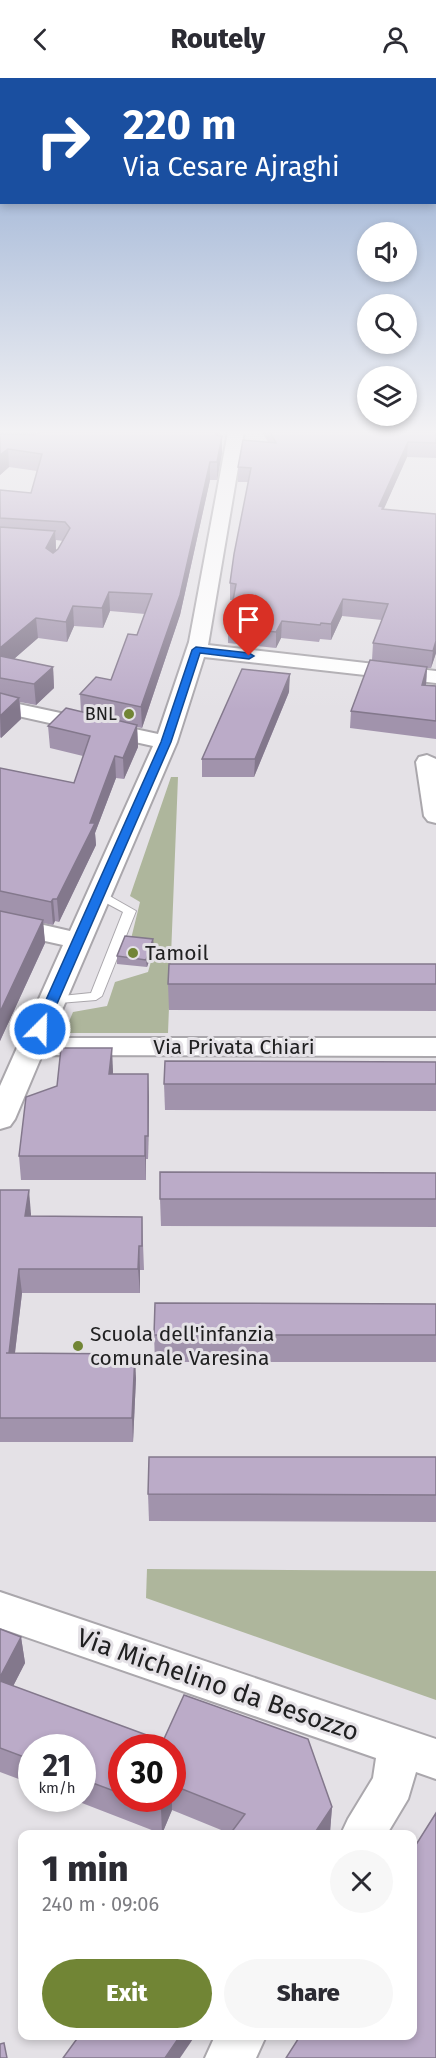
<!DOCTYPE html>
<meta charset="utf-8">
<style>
body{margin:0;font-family:"Fira Sans",sans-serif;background:#f7f7f7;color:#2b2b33;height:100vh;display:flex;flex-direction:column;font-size:22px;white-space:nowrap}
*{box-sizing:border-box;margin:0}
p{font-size:20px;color:#7c7c81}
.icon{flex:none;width:33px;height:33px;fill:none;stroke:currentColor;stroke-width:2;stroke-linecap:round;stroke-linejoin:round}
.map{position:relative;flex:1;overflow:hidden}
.panel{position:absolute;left:18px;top:1752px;width:399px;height:210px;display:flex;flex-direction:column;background:#fff;border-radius:12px;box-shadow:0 3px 9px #0003}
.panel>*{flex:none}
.guide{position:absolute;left:0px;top:0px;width:436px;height:126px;box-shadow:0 3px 9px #0003;background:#1a4fa0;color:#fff;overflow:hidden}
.tools{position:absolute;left:357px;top:144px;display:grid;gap:12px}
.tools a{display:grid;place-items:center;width:60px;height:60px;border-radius:50%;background:#fff;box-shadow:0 3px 9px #0003;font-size:30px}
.speed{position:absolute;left:18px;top:1656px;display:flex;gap:12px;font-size:30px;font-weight:700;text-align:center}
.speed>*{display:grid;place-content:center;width:78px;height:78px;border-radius:50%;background:#fff;box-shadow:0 3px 9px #0003;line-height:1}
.speed small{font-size:15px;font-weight:400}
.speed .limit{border:9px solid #d22;background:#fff;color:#111}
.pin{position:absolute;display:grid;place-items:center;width:51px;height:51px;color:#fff;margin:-62px -26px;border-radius:50% 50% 50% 0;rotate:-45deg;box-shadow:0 0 6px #0007}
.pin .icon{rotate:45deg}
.me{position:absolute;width:66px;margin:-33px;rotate:23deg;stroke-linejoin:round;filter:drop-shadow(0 0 4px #0008)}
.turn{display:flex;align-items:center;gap:21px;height:126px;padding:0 24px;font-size:27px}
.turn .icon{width:78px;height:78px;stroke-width:2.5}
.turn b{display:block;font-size:42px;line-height:51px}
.round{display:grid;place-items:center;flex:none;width:63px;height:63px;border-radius:32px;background:#f7f7f7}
.headline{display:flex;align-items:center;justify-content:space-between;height:102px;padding:0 24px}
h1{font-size:36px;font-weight:800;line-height:45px}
.cta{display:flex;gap:12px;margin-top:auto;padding:12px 24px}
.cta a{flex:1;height:69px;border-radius:36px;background:#718535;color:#fff;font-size:24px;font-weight:800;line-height:69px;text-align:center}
.cta a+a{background:#f7f7f7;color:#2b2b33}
header{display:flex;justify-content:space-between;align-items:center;height:78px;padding:0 24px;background:#fff;font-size:27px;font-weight:800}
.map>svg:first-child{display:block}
.green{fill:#aeb69c}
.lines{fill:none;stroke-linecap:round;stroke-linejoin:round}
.service-casing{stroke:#aaa7ac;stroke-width:2}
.minor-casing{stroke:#aaa7ac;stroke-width:4}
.service{fill:#fff;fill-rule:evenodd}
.minor{fill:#fff;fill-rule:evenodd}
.wall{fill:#a193ac;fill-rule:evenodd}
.shaded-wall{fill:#83788c}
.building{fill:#bbabc8;stroke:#83788c;stroke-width:1.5}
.route{fill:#1a73e8;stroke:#114b97;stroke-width:1.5}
.poi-dot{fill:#718535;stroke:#e4e1e6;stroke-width:2}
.labels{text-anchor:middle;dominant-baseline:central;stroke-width:6;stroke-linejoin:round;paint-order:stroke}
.far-poi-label{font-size:18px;fill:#202021;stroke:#e4e1e6;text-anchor:end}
.poi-label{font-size:21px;fill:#202021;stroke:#e4e1e6;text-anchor:start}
.street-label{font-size:21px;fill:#202021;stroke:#e4e1e6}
.near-street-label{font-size:26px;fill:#202021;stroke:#e4e1e6}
</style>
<header><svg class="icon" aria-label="back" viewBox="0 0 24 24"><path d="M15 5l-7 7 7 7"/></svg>Routely<svg class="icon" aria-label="person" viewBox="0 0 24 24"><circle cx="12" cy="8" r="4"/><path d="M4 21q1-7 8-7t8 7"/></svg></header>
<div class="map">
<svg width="436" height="1980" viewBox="0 0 436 1980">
<rect width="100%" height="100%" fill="#e4e1e6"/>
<g class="green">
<polygon points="171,699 178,699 168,955 67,955 65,953 73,934 107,928 115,904 148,894 156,866 131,861 140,824 130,818"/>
<polygon points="147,1491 436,1493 436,1622 146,1520"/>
</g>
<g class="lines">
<g class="service-casing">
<polygon id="service" points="99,812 136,833 102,918 96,922 47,926 46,923 47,920 52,919 91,915 123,834 95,819 93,816"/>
</g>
<g class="minor-casing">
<g id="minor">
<polygon points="228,354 244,354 208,567 436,593 436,605 204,579 177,664 50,960 436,960 436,978 42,977 15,1041 10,1048 0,1051 0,1008 63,867 0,853 0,837 70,853 153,668 0,634 0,622 158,656 189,564"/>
<polygon points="427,677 436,681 436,745 428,743 424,738 416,684 419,679"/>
<polygon points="0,1514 436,1661 436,1701 416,1694 408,1721 387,1756 341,1756 348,1741 373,1700 376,1680 0,1550"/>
<polygon points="215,1958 266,1958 256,1980 205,1980"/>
</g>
</g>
<use href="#service" class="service"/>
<use href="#minor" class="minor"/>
</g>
<g class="wall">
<path d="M0,354H35L33,357L41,354H220V358H222V375L217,402H210L180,537L142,650L137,649L138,669L124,701L116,700L95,755L96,767L59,844L55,843L53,847L43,845L45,865L0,963V690L74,705L83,678L50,670L48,648L81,634L80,616L111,602L137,557L145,536L110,533L103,550L74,548L67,564L38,560L14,581L53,589L54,610L36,627L20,624L21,641L1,660L0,659V412L31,415L37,393L9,389L0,397ZM56,462L63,463L58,471L56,472Z"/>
<polygon points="262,354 436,354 436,380 407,379 383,432 436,436 436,575 431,590 427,590 426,607 436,608 436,661 350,650 351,633 392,585 372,582 373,565 382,542 342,538 331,562 320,561 319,564 281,560 276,570 228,565 228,549 233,522 230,522 230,505 248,404 238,404 238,389 268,364"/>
<polygon points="289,614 254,699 202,699 202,681"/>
<polygon points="154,868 147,889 117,886 117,878"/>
<polygon points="436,886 436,933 169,932 168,906"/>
<polygon points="436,984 436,1033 165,1032 164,1006"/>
<polygon points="113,993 113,996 149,1019 148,1081 146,1081 146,1102 21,1102 19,1078"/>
<polygon points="436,1095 436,1149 161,1148 160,1121"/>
<polygon points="0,1112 31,1136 31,1138 142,1139 144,1192 140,1192 140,1215 22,1215 15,1275 136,1300 133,1364 0,1364"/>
<polygon points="436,1226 436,1284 155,1284 154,1257"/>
<polygon points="436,1379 436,1444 149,1443 148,1416"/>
<path d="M0,1551L21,1559L25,1585L13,1608L163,1663L184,1617L308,1661L332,1729L330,1754L328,1756H230H231L172,1732L162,1756L69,1720H82V1670H32V1706L0,1694ZM122,1670H172V1720H122Z"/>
</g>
<g class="shaded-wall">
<polygon points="222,358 222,375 217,402 217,384"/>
<polygon points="408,364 407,379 383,433 379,428"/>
<polygon points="8,371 9,389 0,397 0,377"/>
<polygon points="210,384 210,402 180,537 142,650 141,629"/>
<polygon points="55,453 56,472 48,489 46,470"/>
<polygon points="109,514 110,533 103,550 102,530"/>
<polygon points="343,521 342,538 331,562 331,546"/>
<polygon points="73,528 74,548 67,564 66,544"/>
<polygon points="36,540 38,560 0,593 0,570"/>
<polygon points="282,543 281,560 276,570 276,554"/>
<polygon points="436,563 436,575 431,590 433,573"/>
<polygon points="53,589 54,610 36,627 34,606"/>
<polygon points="427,589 426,606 420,624 422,607"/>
<polygon points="290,596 289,614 254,699 255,681"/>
<polygon points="19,620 21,641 1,660 0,638"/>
<polygon points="137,647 138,669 124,701 123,680"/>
<polygon points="115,678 116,700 95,755 96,767 59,844 57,821 90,745"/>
<polygon points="53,821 55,843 53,847 51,824"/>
<polygon points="43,842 45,865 0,963 0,934"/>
<polygon points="153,861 154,868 147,889 146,882"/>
<polygon points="112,970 113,993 111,1019 109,996"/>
<polygon points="148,996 149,1019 148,1081"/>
<polygon points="145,1058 146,1081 146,1102 145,1078"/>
<polygon points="29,1112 31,1136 28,1162 25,1138"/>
<polygon points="139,1168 140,1192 140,1215 138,1191"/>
<polygon points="19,1191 22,1215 12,1299 9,1275"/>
<polygon points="135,1276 136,1300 133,1364 132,1340"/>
<polygon points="21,1559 25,1585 3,1628 0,1613 0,1599"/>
<polygon points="165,1720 172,1720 172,1732 162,1756 161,1731"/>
<polygon points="332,1729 330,1754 328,1756 314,1756"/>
<polygon points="180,1958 195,1958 180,1980 165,1980"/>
</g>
<g class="building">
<polygon points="41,354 216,354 216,357 222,358 217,384 210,384 180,517 141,629 80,616 96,599 111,602 128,556 137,557 152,516 109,514 102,530 73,528 66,544 36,540 0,570 0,449 55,453 46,470 53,475 58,471 70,450 65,444 0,440 0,412 31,415 42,376 8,371 0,377 0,356 34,357"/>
<polygon points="270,354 436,354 436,365 408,364 379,428 383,429 382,431 436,436 436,563 433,573 373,565 388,526 343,521 331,546 321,545 320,547 282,543 276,554 228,549 236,506 230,505 234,476 251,390 238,389 243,362 276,365"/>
<polygon points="0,578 53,589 34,606 0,600"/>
<polygon points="370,582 427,589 422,607 436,608 436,643 351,633"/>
<polygon points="242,591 290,596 255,681 202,681"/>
<polygon points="0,615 19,620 0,638"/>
<polygon points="66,630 137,647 123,680 115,678 90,745 95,745 57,821 53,821 51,824 0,813 0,690 74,705 90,658 48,648"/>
<polygon points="0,833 43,842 0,934"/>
<polygon points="125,858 153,861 146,882 117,878"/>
<polygon points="169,886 436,886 436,906 168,906"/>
<polygon points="61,970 112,970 109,996 148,996 148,1058 145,1058 145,1078 19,1078 26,1019 57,1008"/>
<polygon points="165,983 436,984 436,1006 164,1006"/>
<polygon points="160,1094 436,1095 436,1121 160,1121"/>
<polygon points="0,1112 29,1112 25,1138 142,1139 142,1168 139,1168 138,1191 19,1191 9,1275 6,1275 135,1276 132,1340 0,1340"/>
<polygon points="155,1225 436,1226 436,1257 154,1257"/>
<polygon points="149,1379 436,1379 436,1417 148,1416"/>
<polygon points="0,1551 21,1559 0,1599"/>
<polygon points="0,1603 163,1663 184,1617 308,1661 332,1729 314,1756 230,1756 245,1736 172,1707 172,1670 122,1670 122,1716 82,1701 82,1670 32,1670 32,1682 0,1670"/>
<polygon points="132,1720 165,1720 161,1731"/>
<polygon points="436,1735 436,1980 286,1980 300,1958 412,1958 412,1773"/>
<polygon points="79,1958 180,1958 165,1980 63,1980"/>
<polygon points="4,1965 7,1980 0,1980 0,1966"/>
</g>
<linearGradient id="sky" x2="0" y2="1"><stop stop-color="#89a4ce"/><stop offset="0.56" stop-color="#f3f2f4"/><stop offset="1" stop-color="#f3f2f4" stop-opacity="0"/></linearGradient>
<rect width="436" height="632" fill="url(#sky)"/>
<polygon class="route" points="196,569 249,575 254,578 249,581 200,575 171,664 46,951 40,955 35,954 33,951 161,664 192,572"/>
<g class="poi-dot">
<circle cx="129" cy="636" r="6"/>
<circle cx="133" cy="875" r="6"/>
<circle cx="78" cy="1268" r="6"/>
</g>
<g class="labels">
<g class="far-poi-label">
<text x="117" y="636">BNL</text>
</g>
<g class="poi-label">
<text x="145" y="875">Tamoil</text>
<text x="90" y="1256">Scuola dell'infanzia<tspan x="90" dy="24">comunale Varesina</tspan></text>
</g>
<g class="street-label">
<text x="234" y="969">Via Privata Chiari</text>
</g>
<g class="near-street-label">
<text transform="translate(218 1607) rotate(19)">Via Michelino da Besozzo</text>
</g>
</g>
</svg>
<div class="tools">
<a><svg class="icon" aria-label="sound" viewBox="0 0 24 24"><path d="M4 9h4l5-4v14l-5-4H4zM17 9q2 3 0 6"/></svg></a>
<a><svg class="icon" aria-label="search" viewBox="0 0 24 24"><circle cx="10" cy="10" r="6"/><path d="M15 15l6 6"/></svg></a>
<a><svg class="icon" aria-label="layers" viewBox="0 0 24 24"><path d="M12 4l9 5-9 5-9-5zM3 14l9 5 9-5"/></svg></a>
</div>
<div class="speed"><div>21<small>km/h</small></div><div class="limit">30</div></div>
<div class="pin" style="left:249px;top:578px;background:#d93025"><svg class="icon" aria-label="arrive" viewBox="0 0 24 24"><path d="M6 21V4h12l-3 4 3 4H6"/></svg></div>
<svg class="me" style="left:40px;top:951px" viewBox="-20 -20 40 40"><circle r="17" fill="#1a73e8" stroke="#fff" stroke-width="3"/><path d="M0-11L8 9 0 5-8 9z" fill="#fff"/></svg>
<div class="guide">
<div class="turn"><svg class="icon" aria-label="right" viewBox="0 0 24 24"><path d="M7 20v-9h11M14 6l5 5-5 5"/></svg><div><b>220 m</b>Via Cesare Ajraghi</div></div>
</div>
<section class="panel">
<div class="headline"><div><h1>1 min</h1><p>240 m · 09:06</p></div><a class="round"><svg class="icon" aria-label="close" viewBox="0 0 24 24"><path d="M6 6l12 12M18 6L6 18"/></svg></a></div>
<div class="cta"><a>Exit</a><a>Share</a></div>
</section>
</div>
